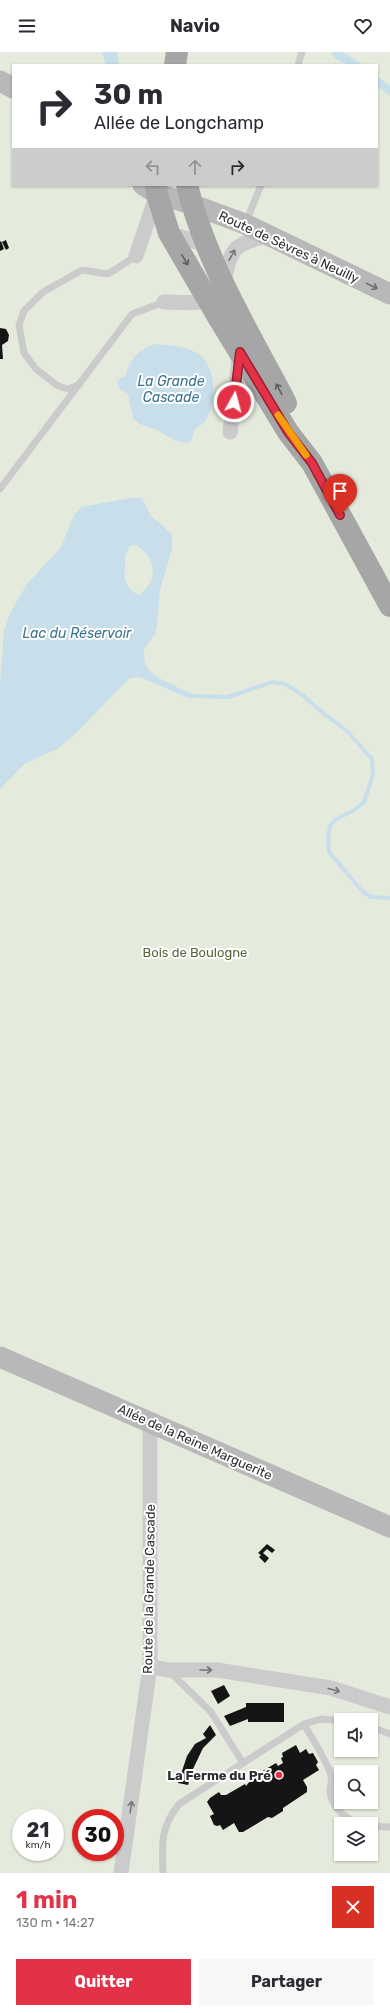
<!DOCTYPE html>
<html lang="fr">
<meta charset="utf-8">
<style>
body{margin:0;font-family:Rubik,sans-serif;background:#f7f7f7;color:#2b2b33;height:100vh;display:flex;flex-direction:column;font-size:15px;white-space:nowrap}
*{box-sizing:border-box;margin:0}
p{font-size:13px;color:#7c7c81}
.icon{flex:none;width:22px;height:22px;fill:none;stroke:currentColor;stroke-width:2;stroke-linecap:round;stroke-linejoin:round}
.map{position:relative;height:1821px;overflow:hidden}
.drawer{display:flex;flex-direction:column;background:#fff;flex:1}
.drawer>*{flex:none}
.top-card{position:absolute;left:12px;top:12px;width:366px;height:122px;border-radius:0px;box-shadow:0 1px 3px #0004;background:#fff;color:#2b2b33;overflow:hidden}
.controls{position:absolute;left:334px;top:1661px;display:grid;gap:8px}
.controls a{display:grid;place-items:center;width:44px;height:44px;border-radius:0px;background:#fff;box-shadow:0 1px 3px #0004;font-size:20px}
.speed{position:absolute;left:12px;top:1757px;display:flex;gap:8px;font-size:20px;font-weight:700;text-align:center}
.speed>*{display:grid;place-content:center;width:52px;height:52px;border-radius:50%;background:#fff;box-shadow:0 1px 3px #0004;line-height:1}
.speed small{font-size:10px;font-weight:400}
.speed .limit{border:6px solid #d22;background:#fff;color:#111}
.pin{position:absolute;display:grid;place-items:center;width:34px;height:34px;color:#fff;margin:-41px -17px;border-radius:50% 50% 50% 0;rotate:-45deg;box-shadow:0 0 4px #0007}
.pin .icon{rotate:45deg}
.me{position:absolute;width:44px;margin:-22px;rotate:7deg;stroke-linejoin:round;filter:drop-shadow(0 0 3px #0008)}
.turn{display:flex;align-items:center;gap:14px;height:84px;padding:0 16px;font-size:18px}
.turn .icon{width:52px;height:52px;stroke-width:2.5}
.turn b{display:block;font-size:28px;line-height:34px}
.lanes{display:flex;align-items:center;height:38px;padding:0 16px;background:#0003;justify-content:center;gap:20px;direction:ltr}
.lanes .off{opacity:.35}
.round{display:grid;place-items:center;flex:none;width:42px;height:42px;border-radius:0px;background:#f7f7f7}
.head{display:flex;align-items:center;justify-content:space-between;height:68px;padding:0 16px}
h1{font-size:24px;font-weight:700;line-height:30px;color:#e33248}
.button{display:flex;gap:8px;margin-top:auto;padding:8px 16px}
.button a{flex:1;height:46px;border-radius:0px;background:#e33248;color:#fff;font-size:16px;font-weight:700;line-height:46px;text-align:center}
.button a+a{background:#f7f7f7;color:#2b2b33}
header{display:flex;justify-content:space-between;align-items:center;height:52px;padding:0 16px;background:#fff;font-size:18px;font-weight:700}
.map>svg:first-child{display:block}
.green{fill:#e5ebdc;fill-rule:evenodd}
.water{fill:#c8dfeb;fill-rule:evenodd}
.lines{fill:none;stroke-linecap:round;stroke-linejoin:round}
.stream{stroke:#c8dfeb;stroke-width:4}
.building{fill:#151515}
.lane{stroke:#cbcbcb;stroke-width:7}
.street{stroke:#cbcbcb;stroke-width:15}
.secondary{stroke:#b8b8b8;stroke-width:21}
.primary{stroke:#a6a6a6;stroke-width:22}
.oneway{stroke:#757575}
.oneway2{stroke:#5e5e5e}
.oneway3{stroke:#6c6c6c}
.route-casing{stroke:#94202f;stroke-width:10}
.route{stroke:#e33248;stroke-width:7}
.slow{stroke:#f59e0b;stroke-width:7}
.poi-dot{fill:#e33248;stroke:#fff;stroke-width:1.5}
.labels{text-anchor:middle;dominant-baseline:central;stroke-width:4;stroke-linejoin:round;paint-order:stroke}
.street-label{font-size:13px;fill:#2e2e2e;stroke:#fff}
.park-label{font-size:13px;fill:#53693c;stroke:#fff}
.poi-label{font-size:13px;font-weight:bold;fill:#2e2e2e;stroke:#fff;text-anchor:end}
.water-label{font-size:14px;font-style:italic;fill:#3d748f;stroke:#fff}
</style>
<header><svg class="icon" aria-label="menu" viewBox="0 0 24 24"><path d="M4 6h16M4 12h16M4 18h16"/></svg>Navio<svg class="icon" aria-label="heart" viewBox="0 0 24 24"><path d="M12 20l-8-8c-3-5 5-10 8-4 3-6 11-1 8 4z"/></svg></header>
<div class="map">
<svg width="390" height="1821" viewBox="0 0 390 1821">
<rect width="100%" height="100%" fill="#fff"/>
<path class="green" d="M0,0H390V1821H0ZM13,13H377V133H13ZM341,1668H371V1698H341ZM341,1720H371V1750H341ZM21,1766H55V1800H21ZM81,1766H115V1800H81ZM341,1772H371V1802H341Z"/>
<g class="water">
<polygon points="102,0 117,0 119,13 106,13"/>
<path d="M331,0H343L363,13C350,13 338,13 331,0Z"/>
<polygon points="377,24 390,34 390,44 377,34"/>
<path d="M156,292C170,293 190,294 201,304C217,319 216,350 206,368C203,373 198,374 194,378L192,388L187,391L174,388L157,378L140,372L133,366L128,342L120,337L117,331L119,327L126,324C128,309 140,295 156,292Z"/>
<path d="M130,446H142L151,464L172,482V497L160,538L157,574L155,582L144,597V604L145,611L149,618L157,625L191,642L188,646L140,625L130,626L76,681L57,697L24,712L0,737V630L4,578L10,561L27,532L61,495L74,463L81,455ZM136,493C157,506 159,528 139,543C125,537 124,524 122,510L130,494Z"/>
</g>
<g class="lines">
<g class="stream">
<polyline points="123,521 123,502"/>
<polyline points="186,641 191,644 228,645 272,630 285,632 304,644 324,662 347,679 372,707 373,723 364,750 354,758 335,768 330,774 328,785 329,800 363,840 371,845 390,846"/>
</g>
</g>
<g class="building">
<polygon points="6,188 9,196 6,198 2,190"/>
<polygon points="1,189 4,197 0,199 0,190"/>
<polygon points="0,276 6,277 9,283 8,289 2,293 3,307 0,307"/>
<polygon points="267,1492 275,1498 272,1501 267,1497 263,1501 269,1506 265,1511 259,1505 261,1503 258,1501"/>
<polygon points="224,1633 230,1644 218,1652 211,1639"/>
<polygon points="246,1651 284,1651 284,1670 248,1670 248,1667 230,1674 224,1664 246,1655"/>
<polygon points="210,1673 216,1683 203,1696 193,1717 188,1733 178,1731 187,1704 195,1692 206,1686 203,1682"/>
<polygon points="296,1693 300,1701 306,1697 309,1702 313,1701 318,1710 316,1713 319,1718 303,1728 307,1735 307,1740 283,1756 283,1759 272,1766 268,1765 243,1780 239,1780 234,1771 223,1778 220,1773 217,1774 214,1773 210,1764 214,1762 207,1750 210,1746 219,1740 221,1743 226,1743 245,1732 246,1734 255,1723 263,1723 261,1720 276,1711 278,1714 283,1711 281,1706 283,1705 282,1701"/>
</g>
<g class="lines">
<g class="lane">
<polyline points="298,13 302,0"/>
<polyline points="246,170 261,133"/>
<polyline points="79,333 68,337 58,334 36,317 24,301 19,273 24,259 43,240 82,218 108,222 136,204"/>
<polyline points="0,437 132,262 164,250"/>
<polyline points="170,1620 211,1660 243,1711"/>
<path d="M304,1672C311,1685 328,1710 331,1724C332,1729 330,1735 330,1740C332,1757 348,1769 363,1772"/>
<polyline points="371,1675 390,1682"/>
<polyline points="371,1774 390,1775"/>
<path d="M163,1821C162,1792 160,1776 179,1752L304,1672L321,1667L341,1669"/>
</g>
<g class="street">
<polyline points="165,180 206,193"/>
<polyline points="136,204 157,142"/>
<path d="M164,250C178,250 197,253 210,247C230,238 222,208 238,195C245,189 258,187 266,183"/>
<polyline points="230,380 240,300"/>
<polyline points="150,1614 167,1618 217,1618 331,1636 390,1655"/>
<polyline points="121,1821 150,1614 150,1371"/>
</g>
<g class="secondary">
<polyline points="0,29 13,36"/>
<polyline points="143,133 157,142 191,152 245,172 390,242"/>
<polyline points="0,1305 390,1475"/>
</g>
<g class="primary">
<polyline points="175,13 177,0"/>
<polyline points="156,133 157,142 169,181 218,265 288,380 312,411 390,554"/>
<path d="M187,133C206,211 249,280 286,351"/>
</g>
</g>
<defs><path id="oneway-shaft" d="M-6 0H5M1.5-3L5.5 0L1.5 3" fill="none" stroke-width="1.6" stroke-linecap="round" stroke-linejoin="round"/></defs>
<g class="oneway">
<use href="#oneway-shaft" transform="translate(232 203) rotate(-61)"/>
<use href="#oneway-shaft" transform="translate(206 1618)"/>
<use href="#oneway-shaft" transform="translate(334 1638) rotate(15)"/>
<use href="#oneway-shaft" transform="translate(131 1755) rotate(-82)"/>
</g>
<g class="oneway2">
<use href="#oneway-shaft" transform="translate(185 208) rotate(60)"/>
<use href="#oneway-shaft" transform="translate(279 337) rotate(-118)"/>
</g>
<use class="oneway3" href="#oneway-shaft" transform="translate(372 234) rotate(26)"/>
<g class="lines">
<g class="route-casing">
<polyline id="route" points="234,350 240,300 288,380 312,411 340,463"/>
</g>
<use href="#route" class="route"/>
<polyline class="slow" points="278,363 306,403"/>
</g>
<circle class="poi-dot" cx="279" cy="1723" r="4"/>
<g class="labels">
<g class="street-label">
<text transform="translate(289 195) rotate(25)">Route de Sèvres à Neuilly</text>
<text transform="translate(195 1390) rotate(24)">Allée de la Reine Marguerite</text>
<text transform="translate(149 1537) rotate(-89)">Route de la Grande Cascade</text>
</g>
<g class="park-label">
<text x="195" y="900">Bois de Boulogne</text>
</g>
<g class="poi-label">
<text x="271" y="1723">La Ferme du Pré</text>
</g>
<g class="water-label">
<text x="171" y="329">La Grande<tspan x="171" dy="16">Cascade</tspan></text>
<text x="77" y="581">Lac du Réservoir</text>
</g>
</g>
</svg>
<div class="controls">
<a><svg class="icon" aria-label="sound" viewBox="0 0 24 24"><path d="M4 9h4l5-4v14l-5-4H4zM17 9q2 3 0 6"/></svg></a>
<a><svg class="icon" aria-label="search" viewBox="0 0 24 24"><circle cx="10" cy="10" r="6"/><path d="M15 15l6 6"/></svg></a>
<a><svg class="icon" aria-label="layers" viewBox="0 0 24 24"><path d="M12 4l9 5-9 5-9-5zM3 14l9 5 9-5"/></svg></a>
</div>
<div class="speed"><div>21<small>km/h</small></div><div class="limit">30</div></div>
<div class="pin" style="left:340px;top:463px;background:#d93025"><svg class="icon" aria-label="arrive" viewBox="0 0 24 24"><path d="M6 21V4h12l-3 4 3 4H6"/></svg></div>
<svg class="me" style="left:234px;top:350px" viewBox="-20 -20 40 40"><circle r="17" fill="#e33248" stroke="#fff" stroke-width="3"/><path d="M0-11L8 9 0 5-8 9z" fill="#fff"/></svg>
<div class="top-card">
<div class="turn"><svg class="icon" aria-label="right" viewBox="0 0 24 24"><path d="M7 20v-9h11M14 6l5 5-5 5"/></svg><div><b>30 m</b>Allée de Longchamp</div></div>
<div class="lanes"><svg class="icon off" aria-label="left" viewBox="0 0 24 24"><path d="M17 20v-9H6M10 6l-5 5 5 5"/></svg><svg class="icon off" aria-label="ahead" viewBox="0 0 24 24"><path d="M12 20V5M6 11l6-6 6 6"/></svg><svg class="icon" aria-label="right" viewBox="0 0 24 24"><path d="M7 20v-9h11M14 6l5 5-5 5"/></svg></div>
</div>
</div>
<section class="drawer">
<div class="head"><div><h1>1 min</h1><p>130 m · 14:27</p></div><a class="round" style="background:#d93025;color:#fff"><svg class="icon" aria-label="close" viewBox="0 0 24 24"><path d="M6 6l12 12M18 6L6 18"/></svg></a></div>
<div class="button"><a>Quitter</a><a>Partager</a></div>
</section>
